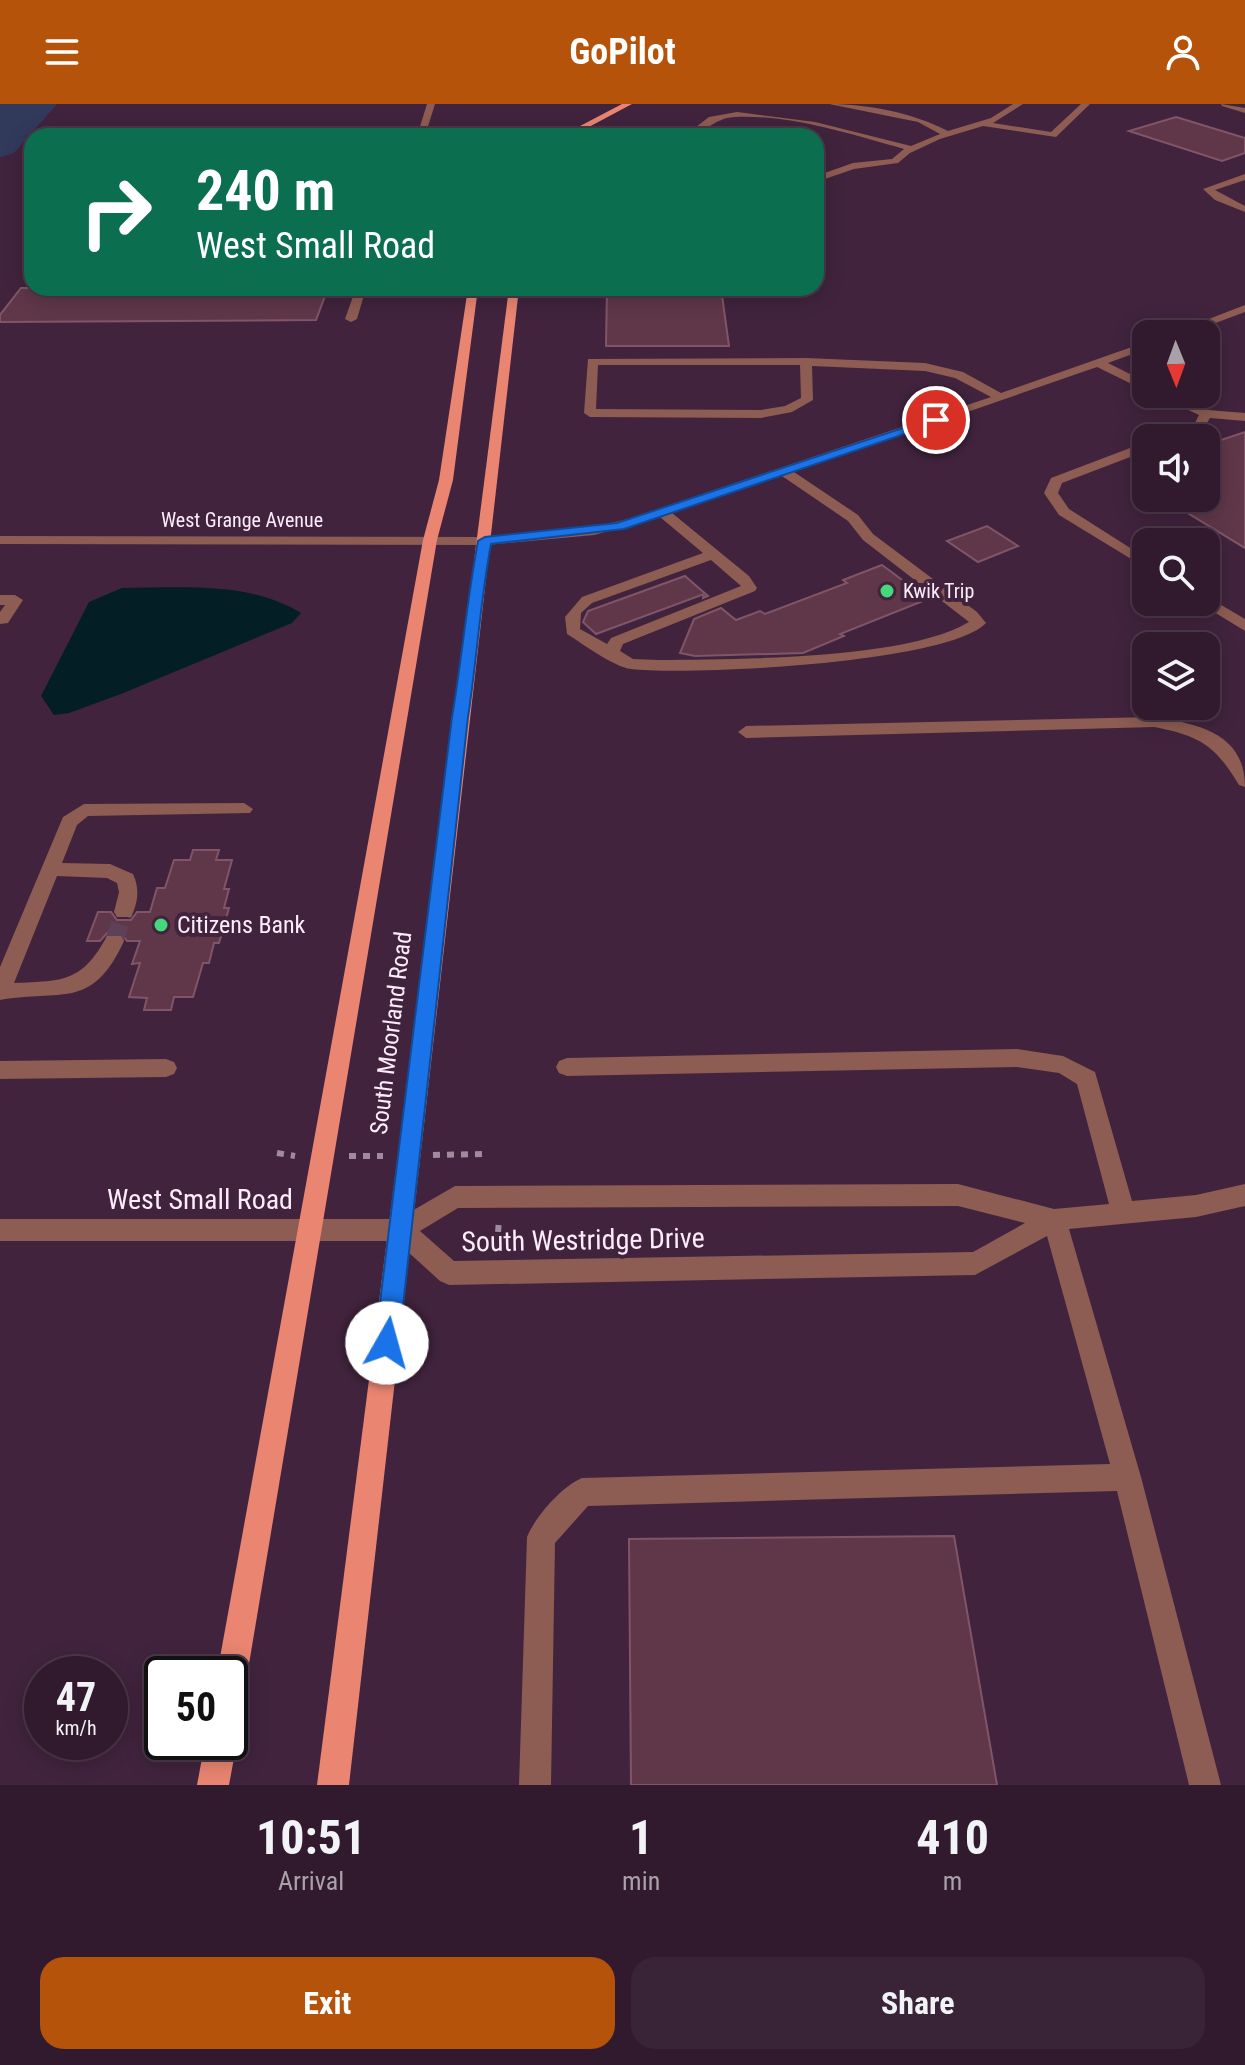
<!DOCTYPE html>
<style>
body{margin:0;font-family:"Roboto Condensed",sans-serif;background:#392336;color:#f1f3f6;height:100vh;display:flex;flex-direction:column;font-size:30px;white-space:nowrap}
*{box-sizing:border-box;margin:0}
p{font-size:26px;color:#a8a1aa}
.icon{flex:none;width:44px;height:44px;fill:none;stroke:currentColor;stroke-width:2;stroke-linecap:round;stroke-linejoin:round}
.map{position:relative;height:1681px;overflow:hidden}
.details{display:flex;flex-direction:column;background:#311a2e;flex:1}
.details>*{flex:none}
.banner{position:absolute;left:24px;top:24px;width:800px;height:168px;border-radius:24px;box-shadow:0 4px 20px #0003,0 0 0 2px #4c384a;background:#0b6e4f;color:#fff;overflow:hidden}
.needle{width:52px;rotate:179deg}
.fabs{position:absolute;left:1132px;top:216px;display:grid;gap:16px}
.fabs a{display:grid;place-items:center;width:88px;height:88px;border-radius:16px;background:#311a2e;box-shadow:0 4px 20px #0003,0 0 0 2px #4c384a;font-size:40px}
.speed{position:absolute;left:24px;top:1552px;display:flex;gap:16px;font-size:40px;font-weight:700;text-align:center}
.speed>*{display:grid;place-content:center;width:104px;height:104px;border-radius:50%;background:#311a2e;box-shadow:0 4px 20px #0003,0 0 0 2px #4c384a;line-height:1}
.speed small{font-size:20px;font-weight:400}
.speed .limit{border:4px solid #111;border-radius:12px;background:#fff;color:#111}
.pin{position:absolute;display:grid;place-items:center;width:68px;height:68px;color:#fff;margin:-34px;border:4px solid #fff;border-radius:50%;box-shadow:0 2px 8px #0007}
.me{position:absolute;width:88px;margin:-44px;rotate:7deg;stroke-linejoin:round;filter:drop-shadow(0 0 6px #0008)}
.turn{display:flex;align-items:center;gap:28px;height:168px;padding:0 40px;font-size:36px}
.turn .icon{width:104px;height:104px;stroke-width:2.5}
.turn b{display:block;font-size:56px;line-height:68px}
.eta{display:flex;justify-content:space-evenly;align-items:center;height:136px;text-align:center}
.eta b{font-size:48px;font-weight:700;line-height:56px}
.button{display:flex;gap:16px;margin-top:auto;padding:16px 40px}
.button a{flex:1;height:92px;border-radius:24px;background:#b45309;color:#fff;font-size:32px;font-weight:700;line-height:92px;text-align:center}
.button a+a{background:#392336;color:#f1f3f6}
header{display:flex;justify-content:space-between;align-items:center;height:104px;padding:0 40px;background:#b45309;color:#fff;font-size:36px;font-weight:700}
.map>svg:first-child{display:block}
.green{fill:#313a5b}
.water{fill:#031f25}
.building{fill:#5f3749;stroke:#805568;stroke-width:2}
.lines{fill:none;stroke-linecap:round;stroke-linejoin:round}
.minor-tunnel{stroke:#5d4159;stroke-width:18;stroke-dasharray:18 9;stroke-linecap:butt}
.path{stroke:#a18a9e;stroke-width:6;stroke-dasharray:7 7;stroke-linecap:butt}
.minor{fill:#8d5c52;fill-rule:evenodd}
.major{fill:#e98571;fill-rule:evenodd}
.route{fill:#1a73e8;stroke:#114b97;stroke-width:2}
.poi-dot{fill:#44d77b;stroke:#41233d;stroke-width:3}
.labels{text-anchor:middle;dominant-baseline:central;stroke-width:8;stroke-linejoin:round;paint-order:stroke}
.far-street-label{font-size:20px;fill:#fdedfa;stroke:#41233d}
.far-poi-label{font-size:20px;fill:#fdedfa;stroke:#41233d;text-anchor:start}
.poi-label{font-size:24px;fill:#fdedfa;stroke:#41233d;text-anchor:start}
.street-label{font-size:24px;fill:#fdedfa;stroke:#41233d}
.near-street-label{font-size:28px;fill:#fdedfa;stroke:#41233d}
</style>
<header><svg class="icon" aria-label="menu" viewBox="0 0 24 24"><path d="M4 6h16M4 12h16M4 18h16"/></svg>GoPilot<svg class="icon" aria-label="person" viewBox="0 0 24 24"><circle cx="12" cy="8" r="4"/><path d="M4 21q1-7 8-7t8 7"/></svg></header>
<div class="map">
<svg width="1245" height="1681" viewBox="0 0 1245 1681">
<rect width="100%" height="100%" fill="#41233d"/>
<polygon class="green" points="0,0 57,0 14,49 0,53"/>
<path class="water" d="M122,484C180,484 250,477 301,509L292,519L121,590L69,609L54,611L41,592L89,498Z"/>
<g class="building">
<polygon points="1176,13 1245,34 1245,49 1222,57 1129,27"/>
<polygon points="21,184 328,184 316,216 0,218 0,211"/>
<polygon points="607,184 721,184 729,242 606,242"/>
<polygon points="1245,328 1245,444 1163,394 1206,394 1206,341"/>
<polygon points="987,422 1018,442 978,458 947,437"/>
<polygon points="882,461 928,495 840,530 844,532 803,549 695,552 680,549 694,515 721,504 736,516 760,507 765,510 847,479 843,476"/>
<polygon points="685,472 708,492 703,494 704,490 596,530 583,518 588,507"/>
<polygon points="193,746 219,746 216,756 232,756 224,785 229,785 224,804 229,804 219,839 214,839 209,859 203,859 193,893 174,893 171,906 144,906 147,894 129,893 140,859 132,860 140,837 127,837 121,829 107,829 100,837 87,837 98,808 111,808 117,816 131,816 137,808 150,808 157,784 165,784 174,756 190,756"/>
<polygon points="954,1432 997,1681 631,1681 629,1435"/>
</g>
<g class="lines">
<polyline class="minor-tunnel" points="114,837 124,808"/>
<g class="path">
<polyline points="277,1049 295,1052"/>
<polyline points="433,1051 484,1050"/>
<polyline points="349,1052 383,1052"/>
<polyline points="497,1142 499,1116"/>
</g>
<g class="minor">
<polygon points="427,0 435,0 425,32 417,32"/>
<path d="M829,0C869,0 913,9 948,27L991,14L1013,0H1023L993,19L1051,28L1081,0H1090L1056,33L983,22L940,35L910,49L898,59L854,65L816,78V72L853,59L892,55L904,45C851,30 789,10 734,13C714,14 702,32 684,32L709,13L737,8L815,18L911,42L940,30L918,18Z"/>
<polygon points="1221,0 1245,4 1245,9 1222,2"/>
<polygon points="1245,70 1245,76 1215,86 1245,102 1245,108 1215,96 1203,85"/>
<polygon points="356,184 366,184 357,215 351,218 345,215"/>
<polygon points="1245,201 1245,208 1186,230 1170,230"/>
<path d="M1146,238V245L1108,259L1146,278V287L1097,263L794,368L858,411L873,430L977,508L986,519C949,559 690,572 631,565C614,563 583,540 567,530L565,513L582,493L703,449L660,413L594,431L485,441L0,440V432L485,433L594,423L628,415L991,293L955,274L925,267L812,262L813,296L792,308L761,314L590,313L584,309L588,255L806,254L925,259L963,268L1001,289ZM598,261H800L801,294L785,302L761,306L596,305ZM782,372L848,417L863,436L969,518C905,556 737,555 659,556L633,555L620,547L623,540L755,487L757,484L749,472L672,409ZM711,456L741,482L611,534L607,540L580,525L581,509L592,499Z"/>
<path d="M1154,290H1170L1208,306L1245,309V317L1210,314C1201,331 1179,334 1161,334L1195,319L1199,311Z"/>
<polygon points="1146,338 1146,347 1062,379 1058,389 1069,405 1146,454 1146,464 1059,411 1044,389 1051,374"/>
<polygon points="0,491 15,491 23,496 8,519 0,520 0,508 5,501 0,501"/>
<polygon points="1206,492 1245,515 1245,527 1201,500 1199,498 1206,498"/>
<path d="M1154,613C1198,620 1245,629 1245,683L1239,681C1215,641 1200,632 1154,623L746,634L738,628L746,622Z"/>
<path d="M244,699L253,705L250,709L88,712L77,721L62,759L110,760L133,770C140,785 138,799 131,813H117L114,808L119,788L117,779L107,774L57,772L14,879C64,877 82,878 107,832H121L124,837C92,907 61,885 0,896V863L63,713L84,700Z"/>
<path d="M1017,945L1063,952L1095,968L1132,1097L1196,1091L1245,1080V1102L1196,1113L1069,1125L1141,1373L1221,1681H1189L1117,1387L588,1402L555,1439L551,1681H519L527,1433C535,1413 562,1382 582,1374L1110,1360L1047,1132L975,1171L449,1181L440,1177L396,1137H0V1115H398L455,1082L958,1080L1054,1105L1109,1100L1077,980L1059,969L1017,963L567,972L559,969L556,963L559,957L567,954ZM958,1102L1025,1119L973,1148L454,1157L420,1127L458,1104Z"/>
<polygon points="166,955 174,958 177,964 174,970 166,973 0,975 0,957"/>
</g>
<g class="major">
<polygon points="622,0 632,0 572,32 561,32"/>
<polygon points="468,184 478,184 453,376 437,436 245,1584 241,1595 230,1599 230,1570 217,1570 423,436 439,376"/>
<polygon points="509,184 519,184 349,1681 317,1681"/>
<polygon points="230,1626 237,1638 229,1681 197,1681 205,1638 230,1638"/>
</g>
</g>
<path class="route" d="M936,313L940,314V318L624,425L491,440C480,498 477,555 468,613L399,1239L395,1248L387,1251L379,1248L375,1239L452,613C462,554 467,495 478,437L485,433L617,419Z"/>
<g class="poi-dot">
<circle cx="887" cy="487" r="8"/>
<circle cx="161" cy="821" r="8"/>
</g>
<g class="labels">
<g class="far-street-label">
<text x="242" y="416">West Grange Avenue</text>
</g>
<g class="far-poi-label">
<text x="903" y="487">Kwik Trip</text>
</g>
<g class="poi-label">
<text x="177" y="821">Citizens Bank</text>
</g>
<g class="street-label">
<text transform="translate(391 929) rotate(-83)">South Moorland Road</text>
</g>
<g class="near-street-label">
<text x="200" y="1095">West Small Road</text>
<text transform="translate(583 1136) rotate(-1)">South Westridge Drive</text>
</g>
</g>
</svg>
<div class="fabs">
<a><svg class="needle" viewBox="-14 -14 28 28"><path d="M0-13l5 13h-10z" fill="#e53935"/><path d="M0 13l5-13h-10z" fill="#a8a1aa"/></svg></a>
<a><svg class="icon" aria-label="sound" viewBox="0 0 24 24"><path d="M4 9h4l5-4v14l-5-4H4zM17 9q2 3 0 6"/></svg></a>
<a><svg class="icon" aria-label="search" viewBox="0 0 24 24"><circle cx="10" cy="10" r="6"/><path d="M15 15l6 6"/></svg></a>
<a><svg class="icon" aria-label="layers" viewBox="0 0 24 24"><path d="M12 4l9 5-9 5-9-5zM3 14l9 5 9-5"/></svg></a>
</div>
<div class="speed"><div>47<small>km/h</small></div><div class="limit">50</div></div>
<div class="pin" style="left:936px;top:316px;background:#d93025"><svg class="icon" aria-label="arrive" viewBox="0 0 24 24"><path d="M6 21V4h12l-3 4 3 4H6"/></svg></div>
<svg class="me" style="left:387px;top:1239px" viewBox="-20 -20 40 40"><circle r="19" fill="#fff"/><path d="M0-13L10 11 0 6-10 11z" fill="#1a73e8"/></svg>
<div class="banner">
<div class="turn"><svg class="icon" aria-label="right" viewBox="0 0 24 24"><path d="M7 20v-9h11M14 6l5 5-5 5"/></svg><div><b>240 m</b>West Small Road</div></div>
</div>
</div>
<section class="details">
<div class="eta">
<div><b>10:51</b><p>Arrival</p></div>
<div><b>1</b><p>min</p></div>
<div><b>410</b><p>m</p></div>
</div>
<div class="button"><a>Exit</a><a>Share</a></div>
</section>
